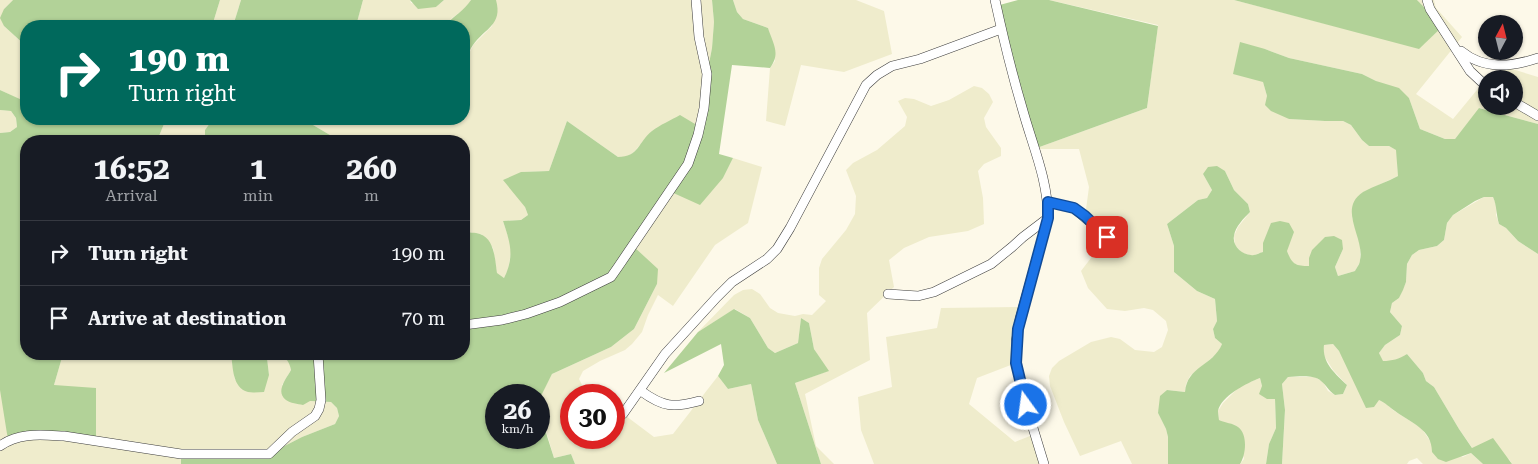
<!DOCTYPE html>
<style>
body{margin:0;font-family:"Roboto Serif",serif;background:#242831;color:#f1f3f6;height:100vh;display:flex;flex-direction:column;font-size:19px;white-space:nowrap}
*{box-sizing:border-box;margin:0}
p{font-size:16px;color:#9ea1a6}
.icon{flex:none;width:28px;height:28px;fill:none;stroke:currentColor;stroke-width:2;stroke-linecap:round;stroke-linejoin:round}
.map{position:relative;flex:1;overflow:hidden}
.panel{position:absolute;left:20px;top:135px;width:450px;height:225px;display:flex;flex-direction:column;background:#171b24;border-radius:20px;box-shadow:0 1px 4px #0004}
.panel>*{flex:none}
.guide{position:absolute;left:20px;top:20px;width:450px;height:105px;border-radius:20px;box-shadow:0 1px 4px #0004;background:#00695c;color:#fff;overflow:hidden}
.needle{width:32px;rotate:7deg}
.controls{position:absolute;left:1478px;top:15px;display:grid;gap:10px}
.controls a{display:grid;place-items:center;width:45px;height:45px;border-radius:50%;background:#171b24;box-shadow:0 1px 4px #0004;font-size:25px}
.speed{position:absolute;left:485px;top:384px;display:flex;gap:10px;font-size:25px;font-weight:700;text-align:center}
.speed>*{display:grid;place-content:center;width:65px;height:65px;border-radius:50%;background:#171b24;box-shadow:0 1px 4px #0004;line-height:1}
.speed small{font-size:12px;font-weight:400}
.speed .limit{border:8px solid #d22;background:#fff;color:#111}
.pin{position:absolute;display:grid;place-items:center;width:42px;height:42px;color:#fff;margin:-21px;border-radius:10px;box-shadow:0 2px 8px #0006}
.me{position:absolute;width:55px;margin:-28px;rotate:346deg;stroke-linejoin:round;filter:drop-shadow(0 0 4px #0008)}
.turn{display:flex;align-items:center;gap:18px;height:105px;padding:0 25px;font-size:22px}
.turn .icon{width:65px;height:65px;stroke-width:2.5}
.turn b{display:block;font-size:35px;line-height:42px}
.eta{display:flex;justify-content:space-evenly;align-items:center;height:85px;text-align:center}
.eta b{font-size:30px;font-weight:700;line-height:35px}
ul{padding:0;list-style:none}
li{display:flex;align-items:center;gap:15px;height:65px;padding:0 25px;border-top:1px solid #363941}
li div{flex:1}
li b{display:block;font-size:19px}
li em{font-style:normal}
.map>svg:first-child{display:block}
.farmland{fill:#efeccc}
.forest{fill:#b2d298}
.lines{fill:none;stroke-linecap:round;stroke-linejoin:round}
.minor-casing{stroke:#3d3d3d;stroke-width:10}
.minor{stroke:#fff;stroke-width:9}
.route-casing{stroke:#114b97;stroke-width:12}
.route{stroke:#1a73e8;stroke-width:9}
</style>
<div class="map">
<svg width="1538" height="464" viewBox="0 0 1538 464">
<rect width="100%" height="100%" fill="#fdf9e9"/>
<g class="farmland">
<polygon points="0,0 13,0 4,9 4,26 26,46 26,96 23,101 0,90"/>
<polygon points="220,0 241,0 233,26 212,26"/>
<polygon points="363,0 410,0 411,3 436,7 444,0 471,0 466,8 452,18 445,26 356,26"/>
<polygon points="496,0 712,0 714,22 712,48 707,74 700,128 651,132 634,152 627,157 618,157 567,121 549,171 521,172 525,207 528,215 521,220 503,221 511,245 511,253 508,270 504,278 497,274 493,248 481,234 464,232 464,141 340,141 303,119 464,119 464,60 466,59 474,44 492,26"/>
<polygon points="733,0 856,0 884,11 892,54 844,72 801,65 785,126 766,121 770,68 775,61 768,28 743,19 737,12"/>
<polygon points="1049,0 1234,0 1419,48 1443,26 1417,0 1434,0 1436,8 1462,37 1416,94 1453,119 1486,79 1486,106 1514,106 1514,79 1486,79 1489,76 1506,67 1538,77 1538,124 1480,108 1455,139 1445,139 1420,129 1409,98 1362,74 1289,58 1265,49 1263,82 1267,96 1289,119 1325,121 1343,121 1351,125 1362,140 1369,146 1389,146 1397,150 1398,176 1362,193 1352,217 1360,243 1360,262 1355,271 1338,276 1335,267 1343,249 1309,258 1309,267 1297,266 1290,260 1287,251 1263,252 1252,256 1242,253 1235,245 1234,236 1238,227 1250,212 1248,204 1234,190 1225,171 1203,174 1212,190 1207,198 1198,200 1167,224 1174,246 1174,272 1197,291 1215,299 1217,321 1213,329 1215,338 1222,344 1219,352 1190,376 1186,384 1185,392 1167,390 1158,413 1166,429 1168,437 1168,464 1132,464 1121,441 1080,456 1064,422 1050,386 1049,376 1052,368 1059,361 1091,342 1111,337 1120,339 1135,350 1154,352 1162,347 1168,330 1166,321 1153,310 1144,308 1125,311 1107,309 1088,288 1081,271 1107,237 1085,217 1089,187 1079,149 1034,149 1147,108 1158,25"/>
<polygon points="974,86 982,88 989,94 993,102 984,118 986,127 1001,148 1001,156 984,164 978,171 983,198 984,224 968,231 929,237 904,248 889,260 894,287 867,313 870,360 805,394 816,446 834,464 821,464 795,383 828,371 814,349 809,323 801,318 798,343 775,353 768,348 750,318 735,309 698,332 734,295 743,290 752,289 760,294 770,308 778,313 795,316 803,314 812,315 826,301 819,295 819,268 822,259 846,230 855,214 856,196 846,170 853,163 877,150 905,126 907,117 898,101 905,98 914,99 931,106 949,100"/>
<polygon points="0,110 11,111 16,118 17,127 10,132 0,133"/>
<polygon points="166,119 222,119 210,123 205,130 205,141 157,141"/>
<polygon points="733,158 762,167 748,223 715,245 673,306 658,295 648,315 642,332 632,344 625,350 600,361 583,371 579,379 583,387 598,395 571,395 571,438 614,438 614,407 654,437 673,434 718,376 728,389 751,384 758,420 777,464 575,464 571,454 554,458 542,417 539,418 539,399 552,374 611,347 634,329 657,284 633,246 669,191 723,178"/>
<polygon points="1484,197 1493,197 1497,207 1496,215 1499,224 1506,228 1518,241 1538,254 1538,464 1512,464 1509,459 1473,449 1459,429 1434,387 1426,381 1423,373 1407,354 1400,359 1391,361 1382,361 1379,353 1385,345 1400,335 1402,326 1390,312 1392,303 1399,298 1406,282 1407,264 1412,255 1419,250 1437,246 1444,240 1447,223 1453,215"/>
<polygon points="1023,307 1016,363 977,378 969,404 1015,442 1035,434 1044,464 874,464 861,430 858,397 892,387 886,337 937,328 941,308"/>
<polygon points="1333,344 1339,351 1348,367 1379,400 1387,404 1393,410 1415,424 1422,429 1432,444 1463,457 1471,453 1483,464 1423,464 1417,458 1409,461 1407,464 1282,464 1285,410 1282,384 1288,377 1315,377 1323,382 1328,391 1335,395 1343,394 1347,385 1333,370 1323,354 1324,345"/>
<polygon points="63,354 231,354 235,380 269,375 267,358 274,354 283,356 289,362 291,370 282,385 310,401 331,402 337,408 339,416 335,424 302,437 269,454 181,454 181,464 0,464 0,390 54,385"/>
<polygon points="1260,378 1262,386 1275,398 1276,428 1269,444 1266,464 1240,464 1244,459 1236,426 1227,424 1219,420 1218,411 1223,403 1236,390 1244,384"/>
</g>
<g class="forest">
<polygon points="13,0 220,0 212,26 26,26 26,46 4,26 0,18 4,9"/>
<polygon points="241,0 363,0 356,26 233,26"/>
<polygon points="410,0 444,0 436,7 418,9"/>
<path d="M471,0H496C503,25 485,28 473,45C470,49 468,55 466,60H464V26H445C453,16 464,11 471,0Z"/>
<path d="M712,0H733L737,12L743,19L768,28C773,44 781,53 770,68L732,65L719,154L733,158L723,178L700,205L669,191L633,246L658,269L657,284L634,329L611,347L552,374L539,400V395H496V438H539V418L541,417L554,458L571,454L575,464H181V454H269L302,437L335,424L339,416L337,408L331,402L310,401L303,405C298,404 290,403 286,400C275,392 286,379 291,370C289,360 285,356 274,354L267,358L269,375L264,392C259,392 253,393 248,392C232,388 233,366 231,354H464V232C469,233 475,232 480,234C495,239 495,261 497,273L504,278C515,256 510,242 503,221L521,220L528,215L525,207L503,180L521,172L549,171L567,121L618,157C639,157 638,142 652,131C660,125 671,120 680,115L700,127L707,74L712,48L714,22Z"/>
<polygon points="1018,0 1049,0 1158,26 1147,108 1034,149 996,6"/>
<polygon points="1234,0 1417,0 1443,26 1419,49"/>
<path d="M1240,42L1265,49L1289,58L1362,74L1376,81L1399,88L1409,98L1420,129L1445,139H1455L1479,108L1538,124V254L1518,241L1506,228L1499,224C1496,214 1497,206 1493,197H1484L1475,201L1453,215L1447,223L1444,240L1437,246L1419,250L1412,255L1407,264L1406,282L1403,290L1399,298L1392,303L1390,312L1402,326L1400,335L1385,345L1379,353L1383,361C1392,361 1399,359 1407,354L1423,373L1426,381L1434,387L1459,429L1472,448L1493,438L1512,464H1483L1471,453L1446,462L1438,459L1432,452C1432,429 1411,423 1395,411C1389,407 1386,403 1379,400L1374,407L1366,408L1339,351L1333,344L1324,345C1322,363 1335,373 1347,385L1343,394L1335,395C1328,390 1327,386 1321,381C1313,374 1298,377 1288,377L1282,384L1285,410L1282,464H1266L1269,444L1276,428L1275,399H1267L1259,394L1262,386L1260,378C1247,383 1221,396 1218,411C1218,412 1219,419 1219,420C1225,423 1233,423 1238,427C1248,434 1246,455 1240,464H1168V437L1166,429L1158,413L1160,396L1167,390L1185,392C1187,366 1213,366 1222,344L1215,338L1213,329L1217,321L1215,299L1197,291L1174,272V246L1167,224L1198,200L1207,198L1212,190L1203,174L1208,167L1217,166L1225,171L1234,190L1248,204L1250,212C1244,218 1235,227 1234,236C1232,246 1242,255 1251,255C1255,256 1259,253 1263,252V243L1271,223L1280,221L1289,223L1294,232L1287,251C1292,264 1295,266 1309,266V258L1312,250L1325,237L1334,236L1342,240L1343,249L1335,267L1338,276L1355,271C1357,267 1360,264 1360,260C1365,238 1337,209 1363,192C1374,186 1387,182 1398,176L1396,150L1389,146H1369L1362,140L1351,125L1343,121H1325L1289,119L1271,111L1265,105L1267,96L1263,82L1233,74Z"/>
<polygon points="0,90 22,100 26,96 26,119 166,119 157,141 26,141 26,354 63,354 54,385 96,388 96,442 64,436 8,440 0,390 0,133 10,132 17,127 16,118 11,111 0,110"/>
<polygon points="222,119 303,119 340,141 205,141 205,130 210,123"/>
<polygon points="734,309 750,318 768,348 775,353 798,343 801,318 809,323 814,349 829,371 795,383 821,464 777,464 758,420 751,384 728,389 718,376 724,365 721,344 664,373 698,332"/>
</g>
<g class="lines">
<g class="minor-casing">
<g id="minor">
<path d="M995,0C1003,37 1012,74 1023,111C1033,147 1048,180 1048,218L1020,319L1016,342V363L1026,405L1044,464"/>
<polyline points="1427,0 1430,9 1470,71 1486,86"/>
<path d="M1461,51C1484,70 1511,67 1538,58"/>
<polyline points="1514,102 1538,116"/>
<polyline points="1048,202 1074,208 1107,237"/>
<polyline points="888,294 918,296 934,292 991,264 1012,247 1023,237 1048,218"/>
<polyline points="464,325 502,320 526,314 560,302 611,277 618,267 688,164 698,135 704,108 707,74 699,37 696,0"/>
<path d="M641,391C663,407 673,408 699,401"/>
<polyline points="623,414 665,354 717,297 732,282 767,259 777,249 790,228 866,85 877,75 892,66 920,59 1001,29"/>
<path d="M0,446C19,432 42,435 64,436L181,454H269L292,432L315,416L319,409L321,400L318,354"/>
</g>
</g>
<use href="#minor" class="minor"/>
</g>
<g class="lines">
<g class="route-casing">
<polyline id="route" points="1026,405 1016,363 1018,329 1048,218 1048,202 1074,208 1085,216 1107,237"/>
</g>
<use href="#route" class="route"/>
</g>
</svg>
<div class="controls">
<a><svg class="needle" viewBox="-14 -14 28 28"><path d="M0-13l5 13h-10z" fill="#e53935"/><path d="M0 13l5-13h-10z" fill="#9ea1a6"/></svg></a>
<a><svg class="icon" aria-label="sound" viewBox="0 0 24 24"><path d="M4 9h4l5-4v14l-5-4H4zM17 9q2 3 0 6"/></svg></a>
</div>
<div class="speed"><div>26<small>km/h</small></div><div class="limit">30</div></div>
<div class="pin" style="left:1107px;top:237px;background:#d93025"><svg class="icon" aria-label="arrive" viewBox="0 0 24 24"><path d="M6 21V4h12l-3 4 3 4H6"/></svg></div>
<svg class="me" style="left:1026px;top:405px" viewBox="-20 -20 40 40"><circle r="17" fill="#1a73e8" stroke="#fff" stroke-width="3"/><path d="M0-11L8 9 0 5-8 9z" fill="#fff"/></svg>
<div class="guide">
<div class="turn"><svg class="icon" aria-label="right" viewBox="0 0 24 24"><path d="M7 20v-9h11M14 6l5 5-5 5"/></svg><div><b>190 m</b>Turn right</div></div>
</div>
<section class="panel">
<div class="eta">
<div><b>16:52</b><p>Arrival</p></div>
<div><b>1</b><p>min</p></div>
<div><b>260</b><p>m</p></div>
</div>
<ul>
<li><svg class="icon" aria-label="right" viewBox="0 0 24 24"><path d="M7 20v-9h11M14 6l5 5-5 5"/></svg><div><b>Turn right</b></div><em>190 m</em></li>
<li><svg class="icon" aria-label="arrive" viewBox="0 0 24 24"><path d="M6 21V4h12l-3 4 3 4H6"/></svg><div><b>Arrive at destination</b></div><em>70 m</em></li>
</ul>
</section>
</div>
